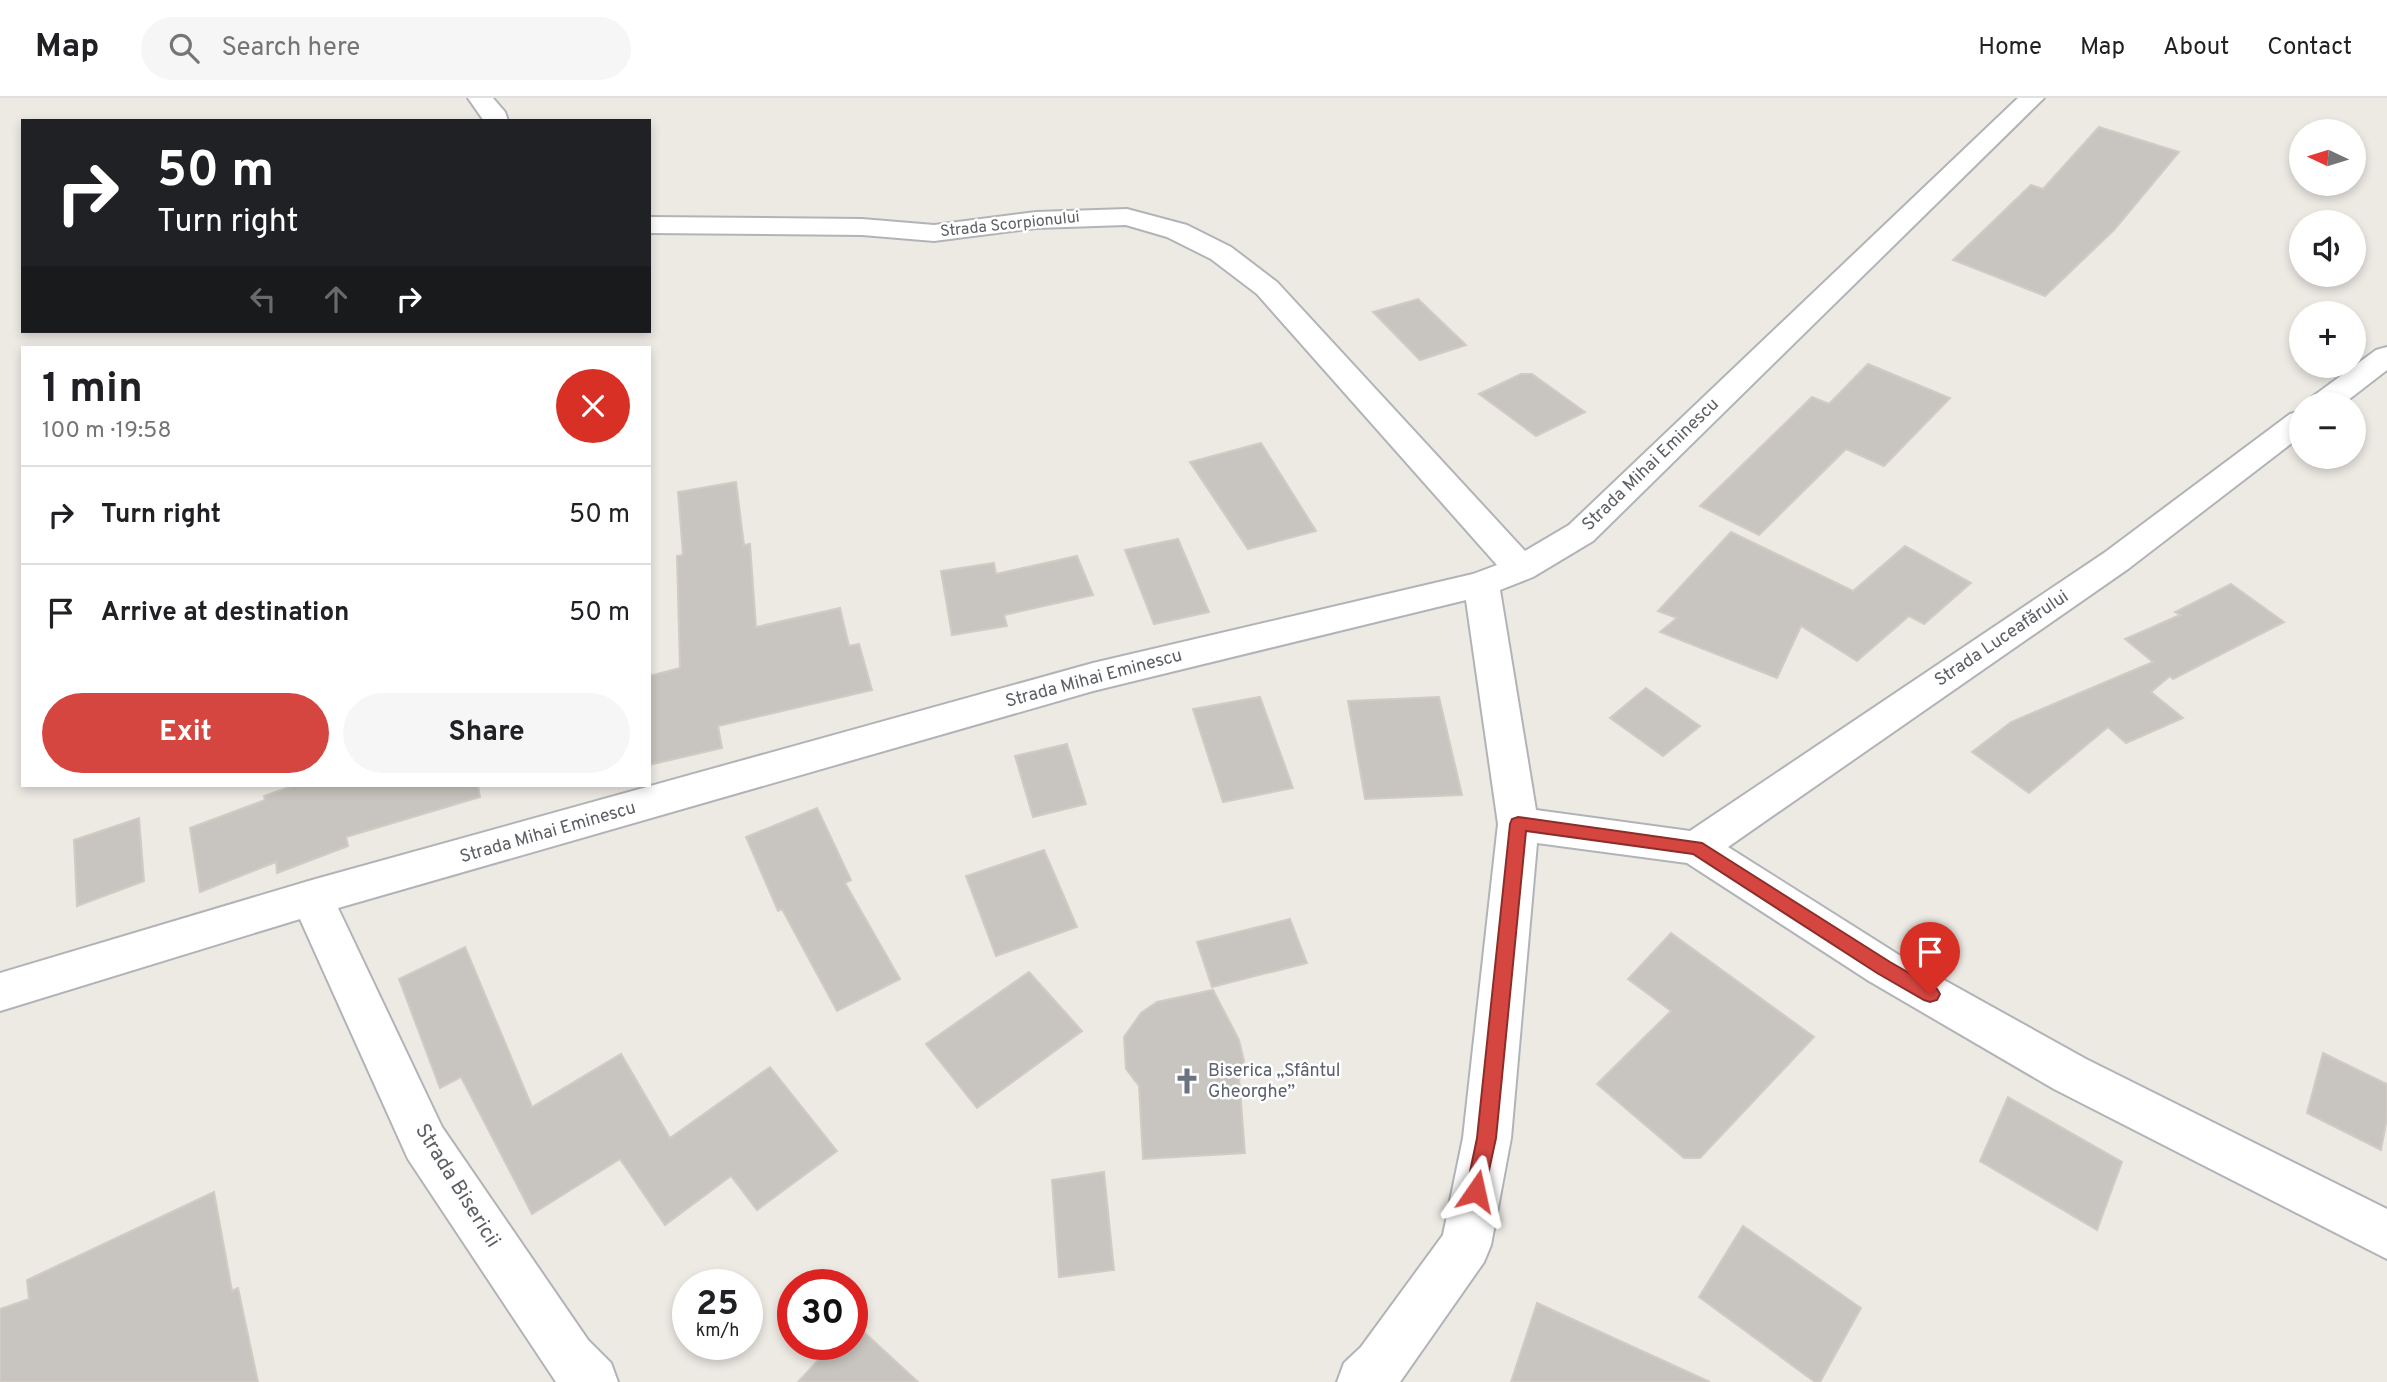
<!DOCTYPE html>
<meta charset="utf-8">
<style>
body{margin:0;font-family:Overpass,sans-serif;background:#f6f6f6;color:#202124;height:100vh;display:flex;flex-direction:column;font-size:26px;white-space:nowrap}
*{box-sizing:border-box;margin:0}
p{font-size:23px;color:#757577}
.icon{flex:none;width:38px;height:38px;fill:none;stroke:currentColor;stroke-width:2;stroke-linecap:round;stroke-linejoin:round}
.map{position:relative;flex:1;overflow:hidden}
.panel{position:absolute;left:21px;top:248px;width:630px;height:441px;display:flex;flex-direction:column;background:#fff;border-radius:0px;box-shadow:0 4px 10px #0003}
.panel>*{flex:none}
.hud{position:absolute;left:21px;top:21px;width:630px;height:214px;border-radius:0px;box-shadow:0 4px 10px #0003;background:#202124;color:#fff;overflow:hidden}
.needle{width:46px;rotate:274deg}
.tools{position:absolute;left:2289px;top:21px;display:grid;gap:14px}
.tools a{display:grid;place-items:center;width:77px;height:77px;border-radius:50%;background:#fff;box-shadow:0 4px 10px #0003;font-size:35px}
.speed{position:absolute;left:672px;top:1171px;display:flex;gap:14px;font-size:35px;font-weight:700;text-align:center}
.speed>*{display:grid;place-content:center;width:91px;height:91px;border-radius:50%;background:#fff;box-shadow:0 4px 10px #0003;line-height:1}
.speed small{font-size:18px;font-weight:400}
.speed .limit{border:10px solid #d22;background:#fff;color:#111}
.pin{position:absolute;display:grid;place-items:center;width:60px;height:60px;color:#fff;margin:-72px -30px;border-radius:50% 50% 50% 0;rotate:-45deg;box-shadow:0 0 7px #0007}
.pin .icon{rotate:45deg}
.me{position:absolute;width:77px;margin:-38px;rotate:11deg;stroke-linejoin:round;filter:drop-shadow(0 0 5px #0008)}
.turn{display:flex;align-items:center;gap:24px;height:147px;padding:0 21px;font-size:32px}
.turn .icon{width:91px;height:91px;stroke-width:2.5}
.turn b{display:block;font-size:49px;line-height:60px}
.lanes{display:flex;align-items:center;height:66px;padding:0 21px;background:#0003;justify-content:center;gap:35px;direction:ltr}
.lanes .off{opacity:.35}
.round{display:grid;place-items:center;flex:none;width:74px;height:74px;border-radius:37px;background:#f6f6f6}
.headline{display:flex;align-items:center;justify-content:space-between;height:119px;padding:0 21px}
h1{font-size:42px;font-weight:700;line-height:52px}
.primary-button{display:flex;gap:14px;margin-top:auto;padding:14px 21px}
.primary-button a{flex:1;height:80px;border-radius:42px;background:#d64641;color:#fff;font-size:28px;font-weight:700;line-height:80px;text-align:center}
.primary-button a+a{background:#f6f6f6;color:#202124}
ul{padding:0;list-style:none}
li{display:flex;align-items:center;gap:21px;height:98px;padding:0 21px;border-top:2px solid #e0e0e0}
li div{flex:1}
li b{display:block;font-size:26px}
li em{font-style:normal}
header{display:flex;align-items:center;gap:42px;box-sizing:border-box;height:98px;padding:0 35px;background:#fff;border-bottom:2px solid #e0e0e0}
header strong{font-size:33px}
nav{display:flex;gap:38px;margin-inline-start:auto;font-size:24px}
.search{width:490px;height:63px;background:#f6f6f6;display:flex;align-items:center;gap:18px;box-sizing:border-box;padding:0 24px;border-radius:38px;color:#757577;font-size:26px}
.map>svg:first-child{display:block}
.building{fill:#c8c5c0;stroke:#d1ccc3;stroke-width:2}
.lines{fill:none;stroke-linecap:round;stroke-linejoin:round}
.minor-casing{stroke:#b1b4b7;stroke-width:4}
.minor{fill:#fff;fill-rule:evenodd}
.route{fill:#d64641;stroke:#8b2e2a;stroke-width:2}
.labels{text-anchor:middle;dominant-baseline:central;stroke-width:5;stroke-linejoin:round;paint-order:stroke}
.far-street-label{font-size:16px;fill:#5c5f63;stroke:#fff}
.street-label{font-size:18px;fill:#5c5f63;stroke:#fff}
.worship-label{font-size:18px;fill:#5b616d;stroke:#fff;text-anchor:start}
.near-street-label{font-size:21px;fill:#5c5f63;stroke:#fff}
</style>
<header>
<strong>Map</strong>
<div class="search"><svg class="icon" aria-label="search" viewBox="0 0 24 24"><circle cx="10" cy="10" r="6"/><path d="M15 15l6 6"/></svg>Search here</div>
<nav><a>Home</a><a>Map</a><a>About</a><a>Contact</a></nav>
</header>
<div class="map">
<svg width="2387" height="1284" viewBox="0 0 2387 1284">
<rect width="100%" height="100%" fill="#edeae4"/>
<g class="building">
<polygon points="2099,29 2179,54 2114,132 2045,198 1953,162 2031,87 2043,91"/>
<polygon points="1418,201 1466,247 1420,262 1373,214"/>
<polygon points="1868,266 1950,300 1884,368 1846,351 1759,437 1700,408 1812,299 1829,306"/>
<polygon points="1521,276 1532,276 1585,314 1536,338 1479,296"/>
<polygon points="1261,345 1316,433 1248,451 1190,364"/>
<polygon points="736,384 744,447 750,446 756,529 840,510 849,548 859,546 872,592 718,628 722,650 649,667 649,578 680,570 677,458 683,457 678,394"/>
<polygon points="1731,434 1853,493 1905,448 1971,485 1924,526 1909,518 1857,563 1801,528 1777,580 1660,534 1677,520 1658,513"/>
<polygon points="1178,441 1209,514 1154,526 1125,452"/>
<polygon points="1077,458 1093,497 1004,517 1007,528 952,537 941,473 994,465 996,476"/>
<polygon points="2231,486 2284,524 2173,581 2170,578 2151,594 2183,620 2126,645 2108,629 2029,695 1972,654 2011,624 2153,564 2125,541 2180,517 2175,514"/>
<polygon points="1646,590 1700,628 1663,658 1610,620"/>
<polygon points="1260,599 1293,690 1223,704 1193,611"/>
<polygon points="1439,599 1462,697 1365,701 1348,603"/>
<polygon points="1067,646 1086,706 1033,719 1015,658"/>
<polygon points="293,688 478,688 480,699 346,739 348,748 277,775 276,764 200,794 190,730 265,702 264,698"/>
<polygon points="817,710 851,782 845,785 900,881 837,913 782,811 778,813 746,739"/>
<polygon points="139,720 144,783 77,808 74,742"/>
<polygon points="1044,752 1077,829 996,858 966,778"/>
<polygon points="1290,821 1307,865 1212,889 1197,844"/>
<polygon points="1671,835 1814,939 1700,1060 1684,1060 1597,986 1671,913 1628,881"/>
<polygon points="465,849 532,1009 621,956 670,1040 770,969 837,1053 757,1112 731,1078 665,1127 620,1061 532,1116 461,979 440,990 399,881"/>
<polygon points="1029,874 1082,933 977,1010 926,946"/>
<polygon points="1213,892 1239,942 1244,963 1239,979 1245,1055 1143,1061 1139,988 1126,971 1124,939 1141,915 1157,904"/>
<polygon points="2323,955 2387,986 2387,1020 2381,1052 2307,1015"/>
<polygon points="2008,999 2122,1064 2097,1132 1980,1063"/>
<polygon points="1104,1074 1114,1172 1059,1179 1052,1082"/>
<polygon points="214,1094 232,1193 238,1190 258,1284 0,1284 0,1211 29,1201 27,1182"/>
<polygon points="1743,1128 1861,1210 1820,1284 1815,1284 1699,1199"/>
<polygon points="1537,1205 1710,1284 1511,1284"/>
<polygon points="852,1225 853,1224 918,1284 798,1284 833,1246 852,1246"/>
</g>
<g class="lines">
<g class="minor-casing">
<g id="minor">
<polygon points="468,0 493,0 505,14 508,23 484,23"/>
<polygon points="2018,0 2044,0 1593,443 1533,479 1500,492 1536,712 1690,733 2104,455 2290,316 2301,313 2301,338 2128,471 1728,749 1899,857 2086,961 2387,1111 2387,1161 2054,991 1869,883 1687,765 1537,745 1511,1040 1491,1147 1484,1164 1400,1284 1337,1284 1344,1265 1361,1249 1443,1137 1463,1040 1498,726 1466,502 1093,593 338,810 442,1029 588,1242 611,1265 618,1284 556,1284 552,1278 408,1061 300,821 0,913 0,875 312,782 1093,565 1473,476 1497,467 1257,196 1211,161 1167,139 1126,127 1036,130 934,143 862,137 649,135 649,119 862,121 934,127 1036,114 1127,111 1187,127 1231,149 1277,184 1525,453 1569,427"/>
<polygon points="2387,249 2387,272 2343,306 2308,306 2312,299 2376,252"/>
</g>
</g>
<use href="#minor" class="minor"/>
</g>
<polygon class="route" points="1518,719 1702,745 1890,864 1937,891 1940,896 1937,902 1930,904 1924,902 1877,875 1693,756 1526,733 1496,1040 1483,1100 1476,1103 1469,1100 1466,1093 1477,1040 1510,726 1512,721"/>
<defs>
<g id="church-bare" transform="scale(2.1)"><path d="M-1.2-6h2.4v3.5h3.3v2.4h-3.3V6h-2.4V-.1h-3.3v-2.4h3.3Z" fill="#6b7280" stroke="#fff" stroke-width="2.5" paint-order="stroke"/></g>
</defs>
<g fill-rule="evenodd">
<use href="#church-bare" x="1187" y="983"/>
</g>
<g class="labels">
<g class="far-street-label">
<text transform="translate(1010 127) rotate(-6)">Strada Scorpionului</text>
</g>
<g class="street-label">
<text transform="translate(1651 367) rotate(-44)">Strada Mihai Eminescu</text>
<text transform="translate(2002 541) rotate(-34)">Strada Luceafărului</text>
<text transform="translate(1094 581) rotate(-15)">Strada Mihai Eminescu</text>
<text transform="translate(548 735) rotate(-16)">Strada Mihai Eminescu</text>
</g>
<g class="worship-label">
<text x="1208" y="973">Biserica „Sfântul<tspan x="1208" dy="21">Gheorghe”</tspan></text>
</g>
<g class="near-street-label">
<text transform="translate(457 1088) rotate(58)">Strada Bisericii</text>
</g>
</g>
</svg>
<div class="tools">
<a><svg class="needle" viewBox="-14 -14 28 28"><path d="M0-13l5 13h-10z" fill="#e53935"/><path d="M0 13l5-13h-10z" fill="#757577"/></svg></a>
<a><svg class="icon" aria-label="sound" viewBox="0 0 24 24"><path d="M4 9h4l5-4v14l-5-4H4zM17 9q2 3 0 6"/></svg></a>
<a>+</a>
<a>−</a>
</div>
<div class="speed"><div>25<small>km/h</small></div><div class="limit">30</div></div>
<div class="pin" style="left:1930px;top:896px;background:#d93025"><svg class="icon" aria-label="arrive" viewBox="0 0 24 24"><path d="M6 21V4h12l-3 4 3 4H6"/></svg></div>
<svg class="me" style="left:1476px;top:1093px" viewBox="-20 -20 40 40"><path d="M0-17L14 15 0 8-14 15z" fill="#d64641" stroke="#fff" stroke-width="4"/></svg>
<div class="hud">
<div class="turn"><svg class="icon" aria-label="right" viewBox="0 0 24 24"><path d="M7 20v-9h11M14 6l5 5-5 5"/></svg><div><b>50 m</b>Turn right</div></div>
<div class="lanes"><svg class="icon off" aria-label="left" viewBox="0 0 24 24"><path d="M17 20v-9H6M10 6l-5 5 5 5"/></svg><svg class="icon off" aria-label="ahead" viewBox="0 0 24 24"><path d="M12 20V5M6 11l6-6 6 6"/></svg><svg class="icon" aria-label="right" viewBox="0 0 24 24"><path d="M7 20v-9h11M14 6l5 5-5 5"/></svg></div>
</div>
<section class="panel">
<div class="headline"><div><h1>1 min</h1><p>100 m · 19:58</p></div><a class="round" style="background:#d93025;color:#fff"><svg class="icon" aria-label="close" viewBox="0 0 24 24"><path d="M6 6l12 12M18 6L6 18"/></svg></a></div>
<ul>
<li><svg class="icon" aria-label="right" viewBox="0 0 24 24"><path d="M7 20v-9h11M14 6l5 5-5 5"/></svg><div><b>Turn right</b></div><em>50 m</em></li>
<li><svg class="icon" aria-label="arrive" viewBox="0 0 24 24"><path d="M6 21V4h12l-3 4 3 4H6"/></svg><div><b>Arrive at destination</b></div><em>50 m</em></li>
</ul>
<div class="primary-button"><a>Exit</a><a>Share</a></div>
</section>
</div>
